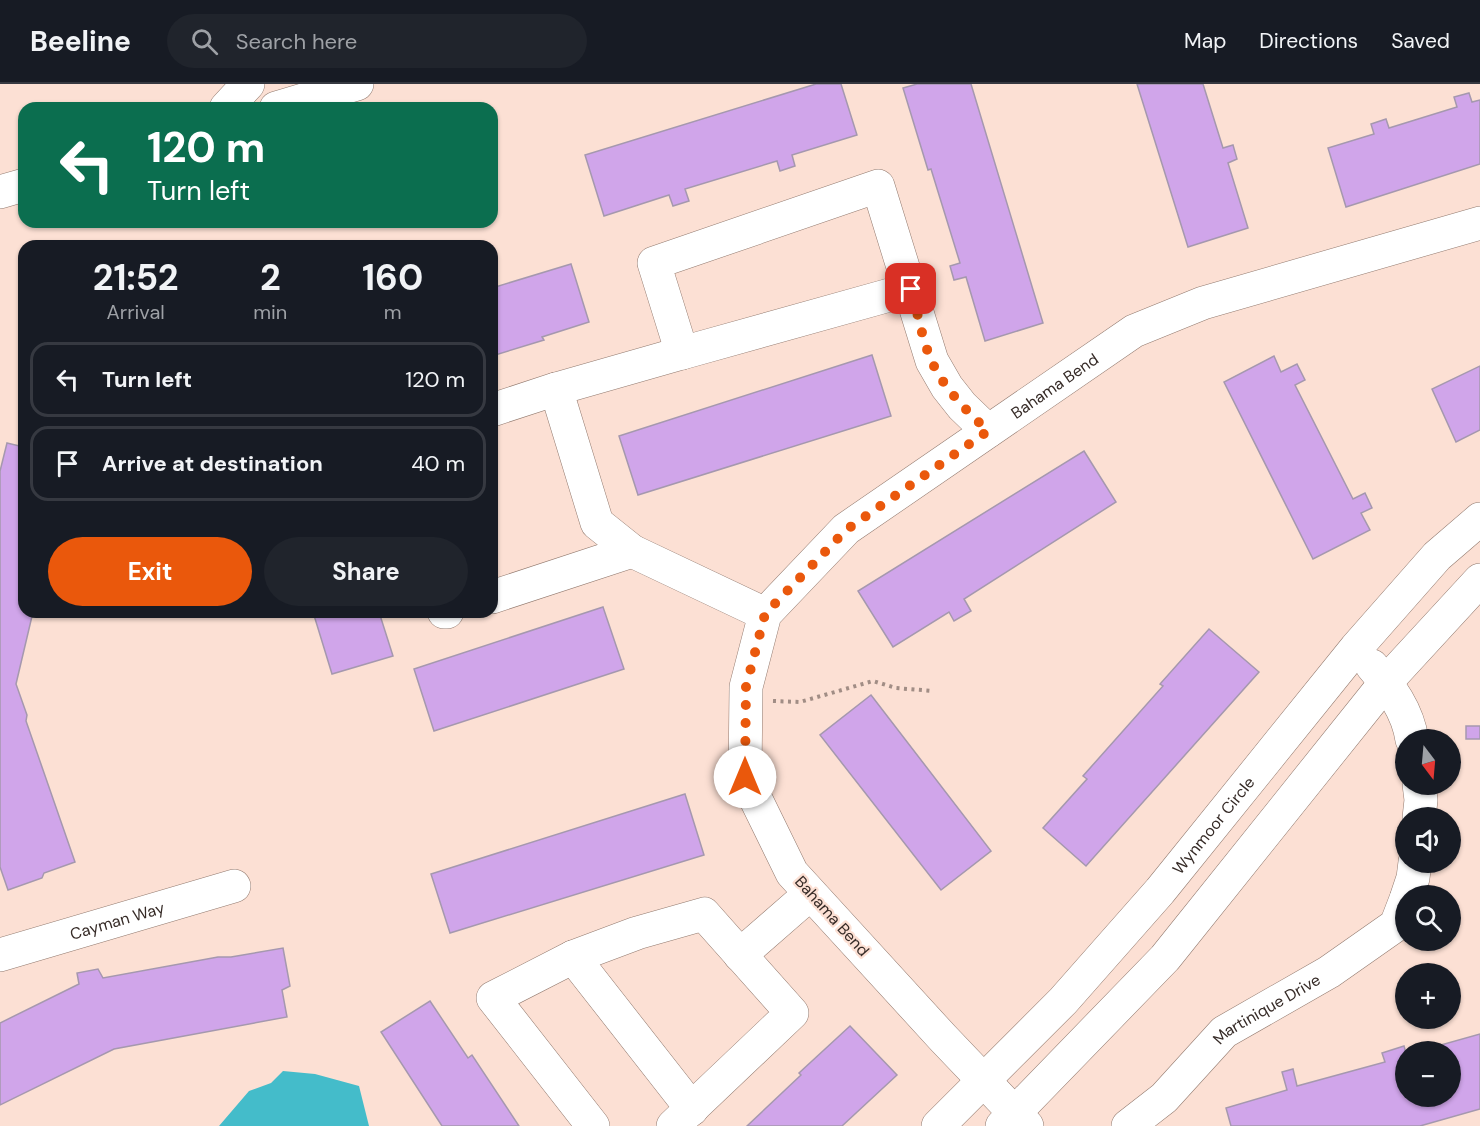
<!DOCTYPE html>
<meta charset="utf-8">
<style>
body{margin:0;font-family:"DM Sans",sans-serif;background:#20242c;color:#f1f3f6;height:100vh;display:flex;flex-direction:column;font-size:22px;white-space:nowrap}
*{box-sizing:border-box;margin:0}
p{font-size:20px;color:#9ea1a6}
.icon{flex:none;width:33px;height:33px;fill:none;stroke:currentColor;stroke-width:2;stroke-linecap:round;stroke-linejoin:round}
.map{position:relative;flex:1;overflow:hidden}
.panel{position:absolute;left:18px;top:156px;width:480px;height:378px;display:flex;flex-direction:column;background:#171b24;border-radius:18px;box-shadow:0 2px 4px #0004}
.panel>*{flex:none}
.top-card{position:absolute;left:18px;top:18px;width:480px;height:126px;border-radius:18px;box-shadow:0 2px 4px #0004;background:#0b6e4f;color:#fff;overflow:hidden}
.needle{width:39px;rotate:164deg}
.buttons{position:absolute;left:1395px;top:645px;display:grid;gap:12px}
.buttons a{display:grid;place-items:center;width:66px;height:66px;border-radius:50%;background:#171b24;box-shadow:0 2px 4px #0004;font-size:30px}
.pin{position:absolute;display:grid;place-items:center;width:51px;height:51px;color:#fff;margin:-26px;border-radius:12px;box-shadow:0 3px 9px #0006}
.me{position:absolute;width:66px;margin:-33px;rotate:0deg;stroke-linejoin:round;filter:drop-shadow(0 0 4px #0008)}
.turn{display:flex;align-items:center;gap:21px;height:126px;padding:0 30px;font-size:27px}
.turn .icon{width:78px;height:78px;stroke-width:2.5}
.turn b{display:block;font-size:42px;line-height:51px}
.eta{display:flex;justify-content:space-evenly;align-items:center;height:102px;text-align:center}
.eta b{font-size:36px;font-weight:700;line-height:42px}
.button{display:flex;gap:12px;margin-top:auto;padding:12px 30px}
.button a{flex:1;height:69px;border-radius:36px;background:#ea580c;color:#fff;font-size:24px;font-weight:700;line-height:69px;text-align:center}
.button a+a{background:#20242c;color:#f1f3f6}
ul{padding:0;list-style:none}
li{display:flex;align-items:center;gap:18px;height:75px;margin:0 12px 9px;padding:0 18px;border:3px solid #363941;border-radius:18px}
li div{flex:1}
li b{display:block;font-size:22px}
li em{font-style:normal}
header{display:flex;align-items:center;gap:36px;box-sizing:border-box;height:84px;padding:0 30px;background:#171b24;border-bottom:2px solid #363941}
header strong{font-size:28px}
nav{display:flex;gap:33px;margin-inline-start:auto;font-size:21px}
.search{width:420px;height:54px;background:#20242c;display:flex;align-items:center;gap:15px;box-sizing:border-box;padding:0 21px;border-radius:33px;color:#9ea1a6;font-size:22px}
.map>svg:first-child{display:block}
.water{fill:#44bcca}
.building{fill:#d0a5ea;stroke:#a598ae;stroke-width:1.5}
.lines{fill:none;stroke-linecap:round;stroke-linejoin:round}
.minor-casing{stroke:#927a6f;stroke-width:34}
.major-casing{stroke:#927a6f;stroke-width:34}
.path{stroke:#a18d85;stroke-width:4;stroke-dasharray:3 4.5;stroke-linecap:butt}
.minor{stroke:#fff;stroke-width:33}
.major{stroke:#fff;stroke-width:33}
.route{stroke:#ea580c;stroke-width:10;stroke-dasharray:0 18}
.labels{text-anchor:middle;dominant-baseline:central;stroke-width:4.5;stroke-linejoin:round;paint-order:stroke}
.street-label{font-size:16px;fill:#362b27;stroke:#fce0d4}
</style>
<header>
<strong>Beeline</strong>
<div class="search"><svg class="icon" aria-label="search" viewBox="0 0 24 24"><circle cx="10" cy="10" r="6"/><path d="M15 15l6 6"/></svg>Search here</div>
<nav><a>Map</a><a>Directions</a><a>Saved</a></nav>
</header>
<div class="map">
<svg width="1480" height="1042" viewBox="0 0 1480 1042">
<rect width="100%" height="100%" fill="#fce0d4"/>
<polygon class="water" points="283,987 315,990 359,1002 369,1042 219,1042 249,1007 271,999"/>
<g class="building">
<polygon points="816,0 841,0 857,51 792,71 795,82 780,87 777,77 685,105 689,117 673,122 669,111 604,132 585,71"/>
<polygon points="917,0 971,0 1043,239 985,257 966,193 954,196 950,182 960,179 931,85 928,86 903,4"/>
<polygon points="1137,0 1203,0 1223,64 1233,61 1237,75 1228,79 1248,144 1188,163"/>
<polygon points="1469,9 1472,18 1480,16 1480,80 1346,123 1328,64 1374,50 1371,40 1386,35 1389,44 1457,23 1454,13"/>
<polygon points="571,180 589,238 542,253 544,256 492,272 492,204"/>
<polygon points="872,271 891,332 638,411 619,352"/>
<polygon points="1274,272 1281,288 1297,280 1305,296 1295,301 1353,415 1365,409 1372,424 1361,429 1370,446 1313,475 1224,298"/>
<polygon points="1480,282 1480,346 1456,358 1432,305"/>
<polygon points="7,359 24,363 24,528 33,528 16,600 27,631 26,637 75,778 44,789 42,794 8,806 0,783 0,387"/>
<polygon points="1084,367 1116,418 964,515 971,527 954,537 949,528 893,563 858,507"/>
<polygon points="603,523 624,585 434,647 414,585"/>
<polygon points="313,528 379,528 393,572 332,590"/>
<polygon points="1209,545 1259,588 1086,782 1043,744 1087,695 1083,692 1163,602 1160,600"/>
<polygon points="871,611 991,767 941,806 820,651"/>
<rect x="1466" y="642" width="14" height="13"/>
<polygon points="685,710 704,771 450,849 431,790"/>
<polygon points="283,864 290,902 282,906 287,933 114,965 0,1021 0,939 79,900 77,889 98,885 103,894 218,873 231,873"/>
<polygon points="430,917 468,974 472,971 519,1042 442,1042 381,948"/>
<polygon points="850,942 897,991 842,1042 747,1042 801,991 799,989"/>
<polygon points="1480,950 1480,1025 1420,1042 1231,1042 1226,1024 1287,1006 1282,988 1293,985 1297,1002 1385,978 1382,969 1404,962 1406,969 1406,1012 1450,1012 1450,968 1416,968"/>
</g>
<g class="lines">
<g class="minor-casing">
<g id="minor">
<polyline points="911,205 682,269 654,179 878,102 932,277 947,303 962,322 988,347"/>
<polyline points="682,269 556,305 597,439 632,467 765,530"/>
<polyline points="492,326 556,305"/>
<polyline points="492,513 632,467"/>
<polyline points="444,528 447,528"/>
<path d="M1372,582C1390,603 1408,627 1412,656"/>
<polyline points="1419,700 1421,716 1419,734"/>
<polyline points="1407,812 1413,794 1415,778"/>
<path id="s1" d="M0,871L234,802"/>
<polyline points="740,871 810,810"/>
<polyline points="573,873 692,1025"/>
<polyline points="593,1042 493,914 573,873 637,849 704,830 792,929 673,1042"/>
<path id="s2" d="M938,1042L1063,917L1160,807L1356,564L1437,472L1480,435"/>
<polyline points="1002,1042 1165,874 1386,598 1480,496"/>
<path id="s3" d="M1027,1042L943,954L792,789L745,693L746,603L765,530L846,445L1134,247L1203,219L1480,139"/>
<path id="s4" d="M1128,1042L1164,1014L1224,948L1329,888L1396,841L1406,815"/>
</g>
</g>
<g class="major-casing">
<g id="major">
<polyline points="226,24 248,0"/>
<polyline points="276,24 357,0"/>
<polyline points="0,108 24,101"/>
</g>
</g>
<polyline class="path" points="773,617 800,618 873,597 896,604 933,607"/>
<use href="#minor" class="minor"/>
<use href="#major" class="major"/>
</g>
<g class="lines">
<path class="route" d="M745,693L746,603L765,530L846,446L988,347C967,327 945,306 932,278C922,256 918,229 911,205"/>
</g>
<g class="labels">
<g class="street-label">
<text stroke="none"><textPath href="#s3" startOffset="988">Bahama Bend</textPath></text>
<text stroke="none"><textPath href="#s2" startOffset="408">Wynmoor Circle</textPath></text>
<text transform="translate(832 832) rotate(48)">Bahama Bend</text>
<text stroke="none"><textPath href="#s1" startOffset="122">Cayman Way</textPath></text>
<text stroke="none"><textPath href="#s4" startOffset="183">Martinique Drive</textPath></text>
</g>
</g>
</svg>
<div class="buttons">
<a><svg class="needle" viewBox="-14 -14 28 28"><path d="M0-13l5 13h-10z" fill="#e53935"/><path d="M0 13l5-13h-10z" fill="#9ea1a6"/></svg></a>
<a><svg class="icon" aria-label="sound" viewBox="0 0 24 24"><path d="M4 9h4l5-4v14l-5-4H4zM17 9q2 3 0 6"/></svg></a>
<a><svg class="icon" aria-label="search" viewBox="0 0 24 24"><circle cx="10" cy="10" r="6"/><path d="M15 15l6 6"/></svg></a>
<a>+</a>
<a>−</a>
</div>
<div class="pin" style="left:911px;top:205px;background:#d93025"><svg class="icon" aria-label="arrive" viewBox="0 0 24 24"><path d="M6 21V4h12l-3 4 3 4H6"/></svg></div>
<svg class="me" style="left:745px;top:693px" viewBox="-20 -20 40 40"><circle r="19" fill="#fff"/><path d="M0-13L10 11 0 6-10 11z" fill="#ea580c"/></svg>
<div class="top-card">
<div class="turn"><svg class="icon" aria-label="left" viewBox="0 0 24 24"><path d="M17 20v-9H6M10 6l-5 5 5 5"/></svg><div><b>120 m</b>Turn left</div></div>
</div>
<section class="panel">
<div class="eta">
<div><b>21:52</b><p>Arrival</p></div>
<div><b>2</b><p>min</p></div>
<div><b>160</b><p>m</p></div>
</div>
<ul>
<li><svg class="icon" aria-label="left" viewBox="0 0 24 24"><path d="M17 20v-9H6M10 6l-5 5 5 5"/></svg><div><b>Turn left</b></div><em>120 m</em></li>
<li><svg class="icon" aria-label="arrive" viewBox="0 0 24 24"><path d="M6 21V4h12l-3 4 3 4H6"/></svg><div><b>Arrive at destination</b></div><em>40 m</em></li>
</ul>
<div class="button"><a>Exit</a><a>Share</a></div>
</section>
</div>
